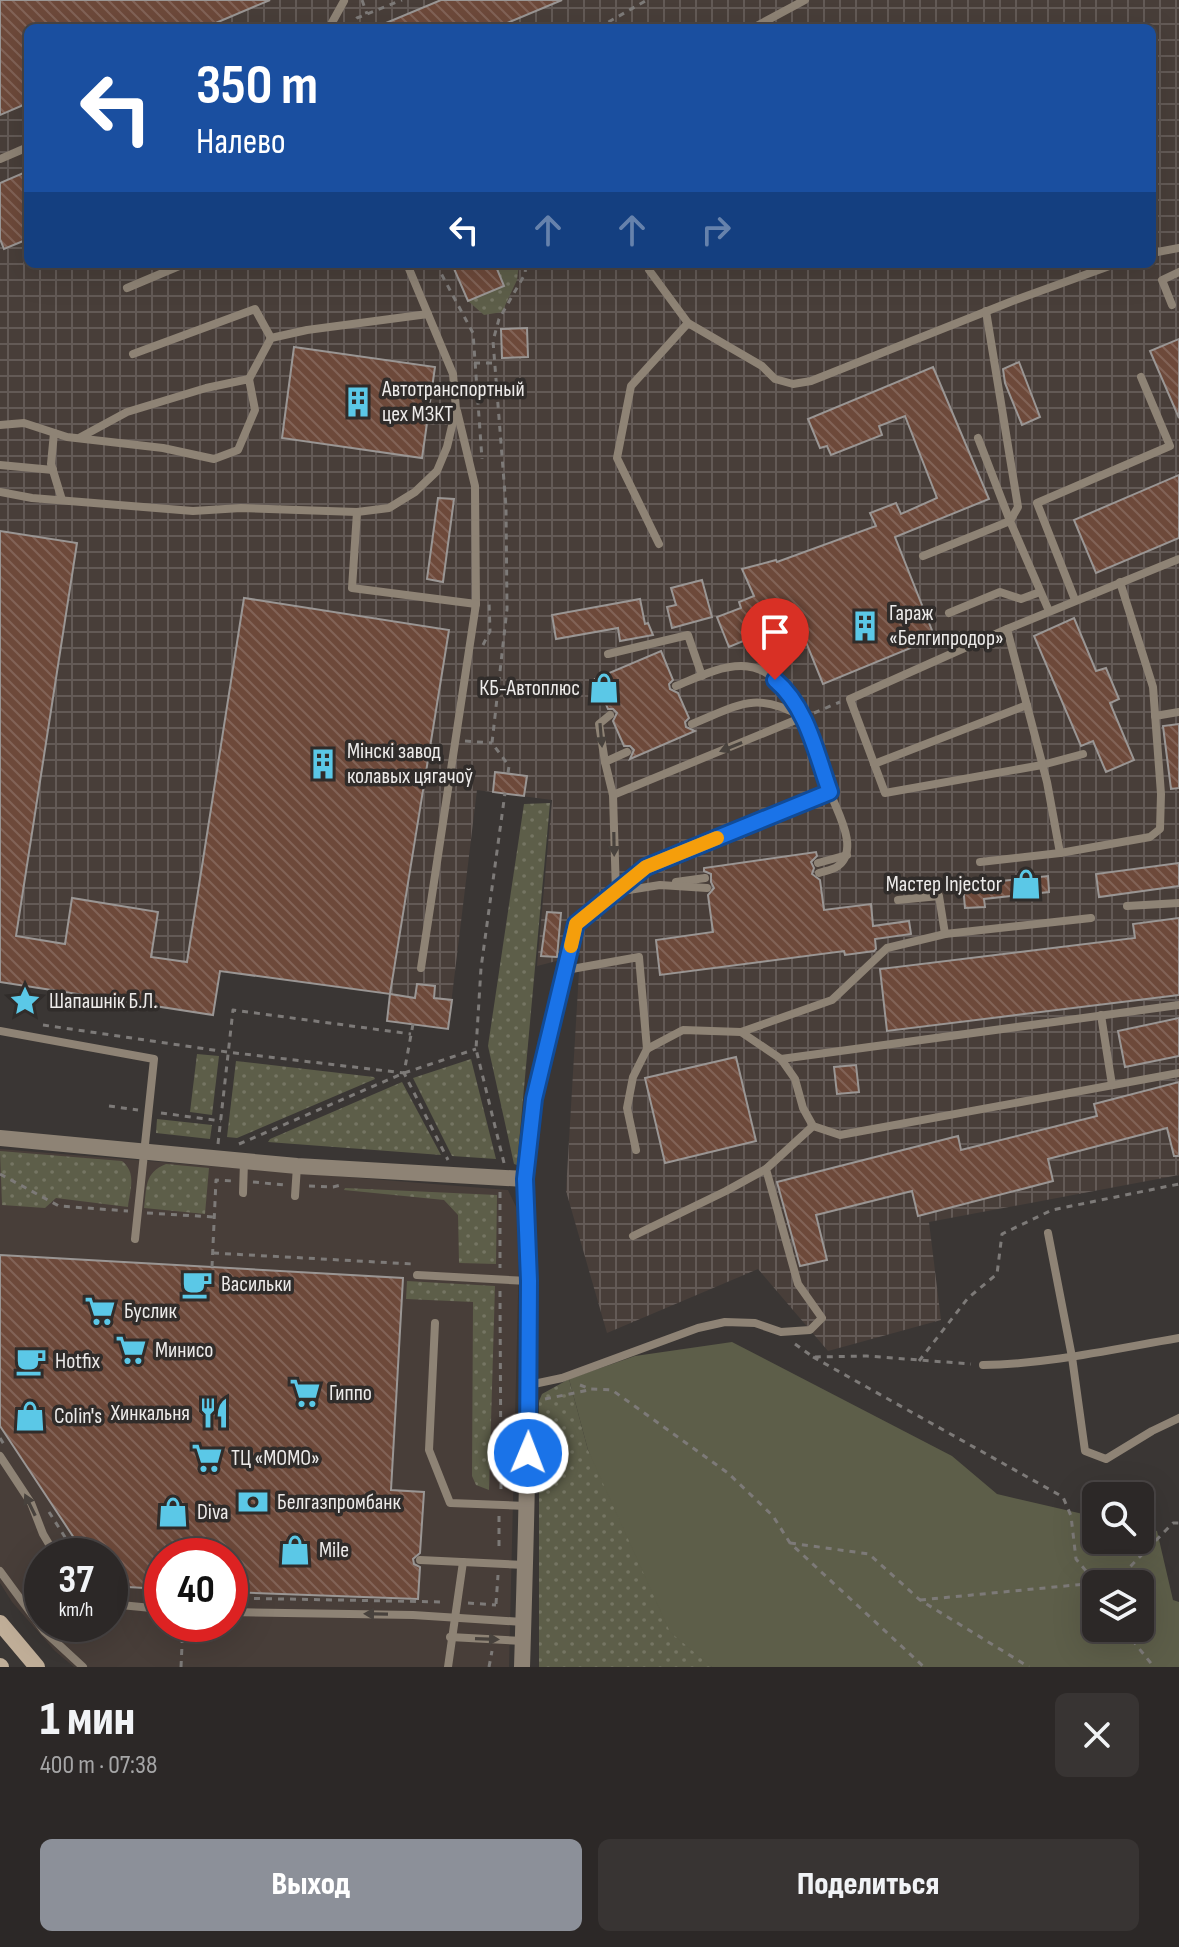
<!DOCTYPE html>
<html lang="ru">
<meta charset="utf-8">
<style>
body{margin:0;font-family:"Sofia Sans Condensed",sans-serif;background:#383433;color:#f1f3f6;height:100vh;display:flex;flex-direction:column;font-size:30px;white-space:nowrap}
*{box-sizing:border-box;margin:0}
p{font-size:26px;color:#a6a6a7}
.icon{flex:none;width:44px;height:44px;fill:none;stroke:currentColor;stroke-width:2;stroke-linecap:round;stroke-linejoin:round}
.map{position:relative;height:1667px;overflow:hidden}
.side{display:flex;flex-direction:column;background:#2c2827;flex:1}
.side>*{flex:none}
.hud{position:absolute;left:24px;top:24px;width:1132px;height:244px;border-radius:12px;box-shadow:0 8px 32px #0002,0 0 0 2px #484444;background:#1a4fa0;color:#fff;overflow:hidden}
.tools{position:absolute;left:1082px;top:1482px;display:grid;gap:16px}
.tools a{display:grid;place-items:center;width:72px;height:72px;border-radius:12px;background:#2c2827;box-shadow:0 8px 32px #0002,0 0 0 2px #484444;font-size:40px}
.speed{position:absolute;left:24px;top:1538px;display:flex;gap:16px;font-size:40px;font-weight:700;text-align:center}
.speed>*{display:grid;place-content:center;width:104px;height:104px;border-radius:50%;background:#2c2827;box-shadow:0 8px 32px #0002,0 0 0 2px #484444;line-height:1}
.speed small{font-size:20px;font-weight:400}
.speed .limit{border:12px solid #d22;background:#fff;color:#111}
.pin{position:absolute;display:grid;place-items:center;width:68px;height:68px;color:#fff;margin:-82px -34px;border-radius:50% 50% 50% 0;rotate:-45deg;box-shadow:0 0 8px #0007}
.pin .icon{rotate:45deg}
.me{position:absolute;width:88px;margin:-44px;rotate:1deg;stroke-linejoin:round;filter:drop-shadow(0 0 6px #0008)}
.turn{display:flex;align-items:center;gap:28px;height:168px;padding:0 40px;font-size:36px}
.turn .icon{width:104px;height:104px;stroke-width:2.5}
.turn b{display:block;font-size:56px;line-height:68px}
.lanes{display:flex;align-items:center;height:76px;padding:0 40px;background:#0003;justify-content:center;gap:40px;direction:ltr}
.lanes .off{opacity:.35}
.round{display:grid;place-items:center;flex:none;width:84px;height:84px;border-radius:12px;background:#383433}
.head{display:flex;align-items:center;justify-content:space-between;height:136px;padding:0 40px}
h1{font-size:48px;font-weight:800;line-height:60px}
.cta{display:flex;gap:16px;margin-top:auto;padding:16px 40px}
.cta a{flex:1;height:92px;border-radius:12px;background:#8c9099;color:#fff;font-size:32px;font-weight:800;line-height:92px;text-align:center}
.cta a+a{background:#383433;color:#f1f3f6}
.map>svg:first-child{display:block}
.built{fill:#483e39;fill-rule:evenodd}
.industrial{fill:url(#industrial-grid);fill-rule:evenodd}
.grass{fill:url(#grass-dots)}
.park{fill:#5d5e49;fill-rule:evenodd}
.building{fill:url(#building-back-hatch);stroke:#9a9694;stroke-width:2}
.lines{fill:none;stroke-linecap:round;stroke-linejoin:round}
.path{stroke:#7d7a78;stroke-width:3;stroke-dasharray:6 6;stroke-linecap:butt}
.service{stroke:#8e8375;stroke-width:8}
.minor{stroke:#8e8375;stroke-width:16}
.tertiary{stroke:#8e8375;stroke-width:16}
.secondary{stroke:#c0ae98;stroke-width:16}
.oneway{fill:#48423d}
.route-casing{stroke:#114b97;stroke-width:20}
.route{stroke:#1a73e8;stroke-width:14}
.slow{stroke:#f59e0b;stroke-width:14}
.labels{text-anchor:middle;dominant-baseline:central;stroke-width:7;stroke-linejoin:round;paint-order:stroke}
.poi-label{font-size:22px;fill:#edebea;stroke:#302c2a;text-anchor:start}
</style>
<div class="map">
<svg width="1179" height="1667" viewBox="0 0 1179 1667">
<defs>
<pattern id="industrial-grid" width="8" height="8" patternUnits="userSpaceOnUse" patternTransform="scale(2)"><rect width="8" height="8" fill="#483e39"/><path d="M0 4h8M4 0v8" fill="none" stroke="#635a56"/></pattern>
<pattern id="grass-dots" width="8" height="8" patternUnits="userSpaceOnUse" patternTransform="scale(2)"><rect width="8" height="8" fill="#5d5e49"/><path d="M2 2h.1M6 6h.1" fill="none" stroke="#757563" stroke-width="1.8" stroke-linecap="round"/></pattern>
<pattern id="building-back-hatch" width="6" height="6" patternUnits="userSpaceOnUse" patternTransform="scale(2)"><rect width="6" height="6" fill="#6d493a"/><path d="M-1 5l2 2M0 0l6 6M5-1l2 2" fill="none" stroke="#826357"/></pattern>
</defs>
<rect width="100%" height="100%" fill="#3a3634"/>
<path class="built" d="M0,1149L508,1190L520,1215L509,1667H74L55,1651L12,1602L0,1583ZM42,1556H110V1624H42ZM162,1556H230V1624H162Z"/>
<path class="industrial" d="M0,0H1179V1175L929,1222L941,1320L828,1351L758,1269L607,1333L566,1191L580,955L537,966L552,800L477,790L448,1029L387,1021L390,994L221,971L213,1015L0,982ZM28,28H1152V264H28Z"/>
<g class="grass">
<polygon points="495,264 519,264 517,280 502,312 484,315 468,301 504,286"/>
<polygon points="550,803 517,1165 514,1164 488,1046 524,804"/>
<polygon points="197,1054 219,1056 212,1115 190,1112"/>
<polygon points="471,1059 496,1159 452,1156 413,1078"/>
<polygon points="236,1061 374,1077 375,1079 237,1138 227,1137"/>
<polygon points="402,1082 441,1155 268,1142 270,1139"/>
<polygon points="157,1119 212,1125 210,1139 156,1133"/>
<path d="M0,1151L122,1161C137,1173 130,1190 128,1207L56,1198L45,1208L2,1205Z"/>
<path d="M166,1164L209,1168L205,1214L144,1208C147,1187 144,1173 166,1164Z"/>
<polygon points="345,1188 497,1195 496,1264 459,1263 458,1215 444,1200 344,1190"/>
<polygon points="407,1281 495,1286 489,1490 476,1485 472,1476 473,1302 406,1299"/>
<polygon points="569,1379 588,1450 712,1667 539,1667 539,1401 542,1394"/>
</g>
<path class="park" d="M732,1342L952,1456L997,1494L1096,1517V1540H1140V1527L1157,1531L1173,1600L1179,1602V1667H712L670,1632L588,1450L569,1379L635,1356ZM1096,1584H1140V1628H1096Z"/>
<g class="building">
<polygon points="0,0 270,0 204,28 28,28 28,103 0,115"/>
<polygon points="441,0 562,0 495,28 374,28"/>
<polygon points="28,171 28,239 4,249 0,239 0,183"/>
<polygon points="452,264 495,264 504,286 468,301"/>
<polygon points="527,328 528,357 502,358 501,329"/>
<polygon points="1179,339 1179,418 1150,351"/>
<polygon points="294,347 435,367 422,458 282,438"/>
<polygon points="1019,362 1040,417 1022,425 1005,383 1003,369"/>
<polygon points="933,367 989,499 895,537 935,638 823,684 793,610 764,622 765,625 750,631 753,637 729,647 717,617 741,608 739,602 754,596 742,569 776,560 777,562 876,526 870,513 896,503 901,514 937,498 905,416 879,426 882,435 831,455 827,446 820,448 808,419"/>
<polygon points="1179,475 1179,538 1096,573 1074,520"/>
<polygon points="438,498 454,499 443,582 427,579"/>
<polygon points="0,531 77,543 16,936 65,944 72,898 158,912 151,957 187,962 244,598 449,630 390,994 220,971 213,1015 0,982"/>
<polygon points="702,580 712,617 672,628 667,607 676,605 671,588"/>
<polygon points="640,599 645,624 648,623 653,635 620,641 618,628 556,639 552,615"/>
<polygon points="1074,618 1096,671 1106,668 1119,699 1110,703 1134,760 1106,772 1093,741 1081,746 1034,636"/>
<polygon points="661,651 673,680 669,684 670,689 678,693 689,718 685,722 686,727 695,731 630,759 634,750 630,746 624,746 613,721 617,713 613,709 608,709 595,679"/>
<polygon points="1179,724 1179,788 1171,789 1163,726"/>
<polygon points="495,772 527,776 524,796 493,792"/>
<polygon points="816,852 817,856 811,862 814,868 812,874 820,880 824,910 871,904 873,926 909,921 911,934 875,939 876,949 874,951 845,955 844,951 660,975 656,940 713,932 708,895 714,888 711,882 711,874 704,871 704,868"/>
<polygon points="1179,863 1179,886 1099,897 1096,874"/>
<polygon points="1048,876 1049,892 984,899 985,907 965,908 963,885"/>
<polygon points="547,912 561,913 557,957 541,956"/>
<polygon points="1179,918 1179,995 887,1031 880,969 1135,938 1133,924"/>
<polygon points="417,984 435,986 434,998 452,1000 448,1029 387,1021 390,994 415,998"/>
<polygon points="1179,1018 1179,1056 1125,1067 1118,1031"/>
<polygon points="736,1057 756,1141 665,1163 645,1078"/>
<polygon points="856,1065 859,1092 837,1094 834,1067"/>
<polygon points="1179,1082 1179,1156 1174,1156 1167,1128 1048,1159 1053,1181 918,1216 912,1191 816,1215 827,1260 800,1266 777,1182 958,1136 961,1150 1097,1116 1094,1104"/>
<polygon points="0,1255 403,1278 391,1490 424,1492 420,1553 413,1559 414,1564 420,1567 418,1599 230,1592 230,1556 162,1556 162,1589 110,1586 110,1556 86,1556 0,1426"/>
</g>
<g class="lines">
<g class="path">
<polyline points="362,0 367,14"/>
<polyline points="349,28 357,18 402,0"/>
<polyline points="598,28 647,0"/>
<polyline points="436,264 473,333 482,459"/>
<polyline points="474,363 494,363"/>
<polyline points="483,645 490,631 489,602"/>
<polyline points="814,713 840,702"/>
<polyline points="465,741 492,743"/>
<polyline points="508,773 509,766 492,743 507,609 506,507 493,341 499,319 525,274 526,264"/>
<polyline points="413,1024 404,1073 448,1160"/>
<polyline points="43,1025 227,1052 404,1073"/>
<polyline points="109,1106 138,1110"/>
<polyline points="161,1113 221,1121"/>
<polyline points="218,1144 233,1010 411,1034"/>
<polyline points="239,1144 404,1073 476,1049"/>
<polyline points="504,1163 476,1049 481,968 505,793"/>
<polyline points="0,1174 59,1206 128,1211"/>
<polyline points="253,1182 285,1185"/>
<polyline points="309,1186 333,1187 341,1185"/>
<polyline points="500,1192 500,1268"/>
<polyline points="147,1213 214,1217"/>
<polyline points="213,1253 413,1264"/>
<polyline points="212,1267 216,1180 233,1181"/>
<polyline points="500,1291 501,1492"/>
<polyline points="795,1344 813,1357 867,1356 971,1364"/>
<polyline points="813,1357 1063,1497 1071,1516 1076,1559 1097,1584"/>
<polyline points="919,1361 968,1298 997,1274 1002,1234 1052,1210 1179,1184"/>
<polyline points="580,1385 590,1389 612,1390 728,1473 773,1516 790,1543 924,1667"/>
<polyline points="545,1399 589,1390"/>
<polyline points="0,1438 5,1446"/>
<polyline points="49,1512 77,1556"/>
<polyline points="499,1516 499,1552"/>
<polyline points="790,1543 869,1554 920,1600 1029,1667"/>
<polyline points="230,1598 445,1602"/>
<polyline points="920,1600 1096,1583 1123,1574 1173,1523 1179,1523"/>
<polyline points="468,1603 496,1605"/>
<polyline points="496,1604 498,1575"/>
<polyline points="1129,1628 1133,1641 1154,1667"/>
<polyline points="181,1667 183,1624"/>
<polyline points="489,1667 492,1651"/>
</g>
<g class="service">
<polyline points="329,28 344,1"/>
<polyline points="753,28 805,0"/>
<polyline points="0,159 28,147"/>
<polyline points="1152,253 1179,248"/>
<polyline points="647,264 649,270 688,323 762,366 775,379 793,384 811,381 1010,302 1115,264"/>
<polyline points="127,288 184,264"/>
<polyline points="1172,305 1162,280 1179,272"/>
<polyline points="986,311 1018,507 1010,521"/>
<polyline points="133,354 255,309 271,338"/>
<polyline points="249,379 271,338 307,330 428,314"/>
<polyline points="457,411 475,486 476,604"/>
<polyline points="0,425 24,423 67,437 163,448 214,459 238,450 255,410 249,379 206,388 127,412 79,438"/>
<polyline points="54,433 51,464 62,500"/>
<polyline points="978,438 1010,521"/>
<polyline points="0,465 53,470"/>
<polyline points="0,492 32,498 193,511 241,508 357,512 389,508 415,492 437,471 447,447 456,409 453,374 407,264"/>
<polyline points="357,512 352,588 476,604 421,968"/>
<polyline points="659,544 617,458 631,386 688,323"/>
<polyline points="923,556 1010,521 1049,611"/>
<polyline points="1075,600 1037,503 1170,446 1141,377"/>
<polyline points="949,613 1000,592 1021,599 1040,592"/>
<polyline points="1007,629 850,699 885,793 1042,765 1083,754"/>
<polyline points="608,654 688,635 702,676"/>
<polyline points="1155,716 1179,712"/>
<path d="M692,724C737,706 755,690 802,717"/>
<polyline points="605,762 599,724 610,715"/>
<polyline points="874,764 1027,705"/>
<polyline points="613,795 803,717"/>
<polyline points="1060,853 1150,837 1160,829 1161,794 1153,687 1120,582"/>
<polyline points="980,862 1060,853 1047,782 1007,629 1179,559"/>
<polyline points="818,863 847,855"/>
<path d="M819,873C825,871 833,870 838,866C860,849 837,812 830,792"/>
<polyline points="676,882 705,878"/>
<polyline points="616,892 660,885 707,888"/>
<polyline points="616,893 613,795 605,762 627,752"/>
<polyline points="898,900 939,896 945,934"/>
<polyline points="1127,906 1179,903"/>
<path d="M568,957L576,924L646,867L830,792C815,751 797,666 741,666C719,666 696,678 676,686"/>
<polyline points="566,970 639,957 647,1049"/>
<polyline points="1101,1015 1112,1085"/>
<polyline points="0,1031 154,1059 135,1239"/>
<polyline points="741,1032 832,1000 887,948 945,934 1091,918"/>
<polyline points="781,1059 1179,1005"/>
<polyline points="636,1150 627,1108 633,1077 647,1049 683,1030 741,1032 781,1059 795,1079 803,1108 813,1126 840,1135 1179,1073"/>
<polyline points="243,1193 244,1162"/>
<polyline points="295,1196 297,1166"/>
<polyline points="1048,1233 1072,1357 1085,1451 1106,1459 1152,1431 1179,1418"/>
<polyline points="633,1236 726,1191 766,1169"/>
<polyline points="417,1275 528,1281"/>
<polyline points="435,1323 429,1450 450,1503 526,1506"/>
<path d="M983,1365C1049,1364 1114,1349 1179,1338"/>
<polyline points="529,1385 562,1378 698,1328 725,1322 755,1323 781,1332 810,1330 822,1318 798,1284 766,1169 813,1126"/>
<polyline points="0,1456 31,1503 43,1534 56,1556"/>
<polyline points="420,1560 525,1565"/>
<polyline points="0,1571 44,1631 83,1667"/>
<polyline points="110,1604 162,1609"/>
<polyline points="230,1612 413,1615 523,1622"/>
<polyline points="450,1637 523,1641"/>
<polyline points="448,1667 463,1562"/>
</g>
<polyline class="minor" points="525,1179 534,1099 568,957"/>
<path class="tertiary" d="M0,1138L297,1166L525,1179C532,1342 527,1504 522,1667"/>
<g class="secondary">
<polyline points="0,1623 37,1667"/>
<polyline points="0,1666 1,1667"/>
</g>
</g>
<defs><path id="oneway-solid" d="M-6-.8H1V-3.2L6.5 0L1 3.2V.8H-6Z" transform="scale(2)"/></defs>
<g class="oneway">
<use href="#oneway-solid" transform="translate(601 735) rotate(85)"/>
<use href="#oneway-solid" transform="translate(731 747) rotate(158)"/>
<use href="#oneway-solid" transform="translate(614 844) rotate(89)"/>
<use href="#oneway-solid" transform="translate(30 1505) rotate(-116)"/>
<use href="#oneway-solid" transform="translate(376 1614) rotate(-179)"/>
<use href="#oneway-solid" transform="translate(487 1639) rotate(2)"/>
</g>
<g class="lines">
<g class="route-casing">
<path id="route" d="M528,1453L529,1281L525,1179L534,1099L576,924L646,867L830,792C816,753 807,707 775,680"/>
</g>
<use href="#route" class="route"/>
<polyline class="slow" points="571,946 576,924 646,867 717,838"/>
</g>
<defs>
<g id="building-bare" transform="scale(2.4)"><path d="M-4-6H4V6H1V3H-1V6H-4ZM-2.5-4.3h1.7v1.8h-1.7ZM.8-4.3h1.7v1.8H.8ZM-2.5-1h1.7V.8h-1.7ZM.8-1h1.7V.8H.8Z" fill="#5bc8e7" stroke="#302c2a" stroke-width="2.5" paint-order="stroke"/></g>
<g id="shop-bare" transform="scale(2.4)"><path d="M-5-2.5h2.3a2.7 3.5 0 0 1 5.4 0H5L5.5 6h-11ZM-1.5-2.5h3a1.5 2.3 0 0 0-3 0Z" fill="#5bc8e7" stroke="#302c2a" stroke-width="2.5" paint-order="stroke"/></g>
<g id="sight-bare" transform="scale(2.4)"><path d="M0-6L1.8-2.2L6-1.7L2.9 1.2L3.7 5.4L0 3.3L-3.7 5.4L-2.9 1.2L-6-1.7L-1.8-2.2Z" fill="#5bc8e7" stroke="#302c2a" stroke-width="2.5" paint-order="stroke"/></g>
<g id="cafe-bare" transform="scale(2.4)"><path d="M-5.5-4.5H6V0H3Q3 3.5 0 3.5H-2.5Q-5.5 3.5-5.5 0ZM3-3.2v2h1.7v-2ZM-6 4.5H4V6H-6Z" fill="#5bc8e7" stroke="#302c2a" stroke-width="2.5" paint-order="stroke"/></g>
<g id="supermarket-bare" transform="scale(2.4)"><path d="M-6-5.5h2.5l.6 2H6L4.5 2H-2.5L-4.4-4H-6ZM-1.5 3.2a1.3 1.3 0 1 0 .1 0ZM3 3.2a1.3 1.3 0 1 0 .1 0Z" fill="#5bc8e7" stroke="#302c2a" stroke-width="2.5" paint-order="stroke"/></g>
<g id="restaurant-bare" transform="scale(2.4)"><path d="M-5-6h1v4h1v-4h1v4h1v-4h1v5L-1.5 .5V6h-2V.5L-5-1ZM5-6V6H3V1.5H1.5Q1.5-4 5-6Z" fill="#5bc8e7" stroke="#302c2a" stroke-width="2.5" paint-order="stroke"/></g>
<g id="bank-bare" transform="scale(2.4)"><path d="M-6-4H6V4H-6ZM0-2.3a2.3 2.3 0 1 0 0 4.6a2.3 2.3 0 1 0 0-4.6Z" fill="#5bc8e7" stroke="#302c2a" stroke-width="2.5" paint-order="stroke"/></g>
</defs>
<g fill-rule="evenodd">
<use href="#building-bare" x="358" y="402"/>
<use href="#building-bare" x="865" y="626"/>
<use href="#shop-bare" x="604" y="688"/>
<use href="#building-bare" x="323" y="764"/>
<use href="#shop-bare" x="1026" y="884"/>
<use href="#sight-bare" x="25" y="1001"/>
<use href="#cafe-bare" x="197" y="1284"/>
<use href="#supermarket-bare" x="100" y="1311"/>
<use href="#supermarket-bare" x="131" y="1350"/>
<use href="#cafe-bare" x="31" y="1361"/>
<use href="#supermarket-bare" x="305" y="1393"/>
<use href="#restaurant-bare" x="214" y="1413"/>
<use href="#shop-bare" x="30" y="1416"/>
<use href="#supermarket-bare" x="207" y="1458"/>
<use href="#bank-bare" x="253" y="1502"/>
<use href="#shop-bare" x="173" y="1512"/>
<use href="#shop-bare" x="295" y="1550"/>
</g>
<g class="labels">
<g class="poi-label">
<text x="382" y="389">Автотранспортный<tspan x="382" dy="25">цех МЗКТ</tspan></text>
<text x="889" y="613">Гараж<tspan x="889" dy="25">«Белгипродор»</tspan></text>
<text x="580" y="688" text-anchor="end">КБ-Автоплюс</text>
<text x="347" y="751">Мінскі завод<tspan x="347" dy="25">колавых цягачоў</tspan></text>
<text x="1002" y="884" text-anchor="end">Мастер Injector</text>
<text x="49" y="1001">Шапашнік Б.Л.</text>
<text x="221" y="1284">Васильки</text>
<text x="124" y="1311">Буслик</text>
<text x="155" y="1350">Минисо</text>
<text x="55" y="1361">Hotfix</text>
<text x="329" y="1393">Гиппо</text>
<text x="190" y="1413" text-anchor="end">Хинкальня</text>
<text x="54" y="1416">Colin's</text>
<text x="231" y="1458">ТЦ «МОМО»</text>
<text x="277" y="1502">Белгазпромбанк</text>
<text x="197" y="1512">Diva</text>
<text x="319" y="1550">Mile</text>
</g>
</g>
</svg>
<div class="tools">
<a><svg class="icon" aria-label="search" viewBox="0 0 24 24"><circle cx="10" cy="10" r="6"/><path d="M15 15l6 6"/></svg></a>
<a><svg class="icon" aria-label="layers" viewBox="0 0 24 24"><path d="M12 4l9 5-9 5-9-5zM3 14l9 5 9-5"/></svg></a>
</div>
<div class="speed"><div>37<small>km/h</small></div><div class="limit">40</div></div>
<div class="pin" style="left:775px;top:680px;background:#d93025"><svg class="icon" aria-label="arrive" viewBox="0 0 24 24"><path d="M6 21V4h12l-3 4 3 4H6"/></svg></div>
<svg class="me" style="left:528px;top:1453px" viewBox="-20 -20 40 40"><circle r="17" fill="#1a73e8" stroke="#fff" stroke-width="3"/><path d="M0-11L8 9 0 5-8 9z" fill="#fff"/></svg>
<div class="hud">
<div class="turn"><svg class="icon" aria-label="left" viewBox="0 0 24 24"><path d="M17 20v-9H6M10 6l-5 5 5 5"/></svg><div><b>350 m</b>Налево</div></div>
<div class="lanes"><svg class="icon" aria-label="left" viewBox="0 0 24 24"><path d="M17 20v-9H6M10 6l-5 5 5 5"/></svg><svg class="icon off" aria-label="ahead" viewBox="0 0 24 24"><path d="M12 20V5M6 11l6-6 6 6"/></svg><svg class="icon off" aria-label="ahead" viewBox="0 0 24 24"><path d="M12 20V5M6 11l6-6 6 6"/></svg><svg class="icon off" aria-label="right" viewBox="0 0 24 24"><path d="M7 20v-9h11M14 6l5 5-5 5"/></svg></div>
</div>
</div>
<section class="side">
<div class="head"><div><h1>1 мин</h1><p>400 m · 07:38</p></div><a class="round"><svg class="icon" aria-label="close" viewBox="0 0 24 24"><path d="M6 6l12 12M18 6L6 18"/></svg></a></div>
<div class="cta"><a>Выход</a><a>Поделиться</a></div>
</section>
